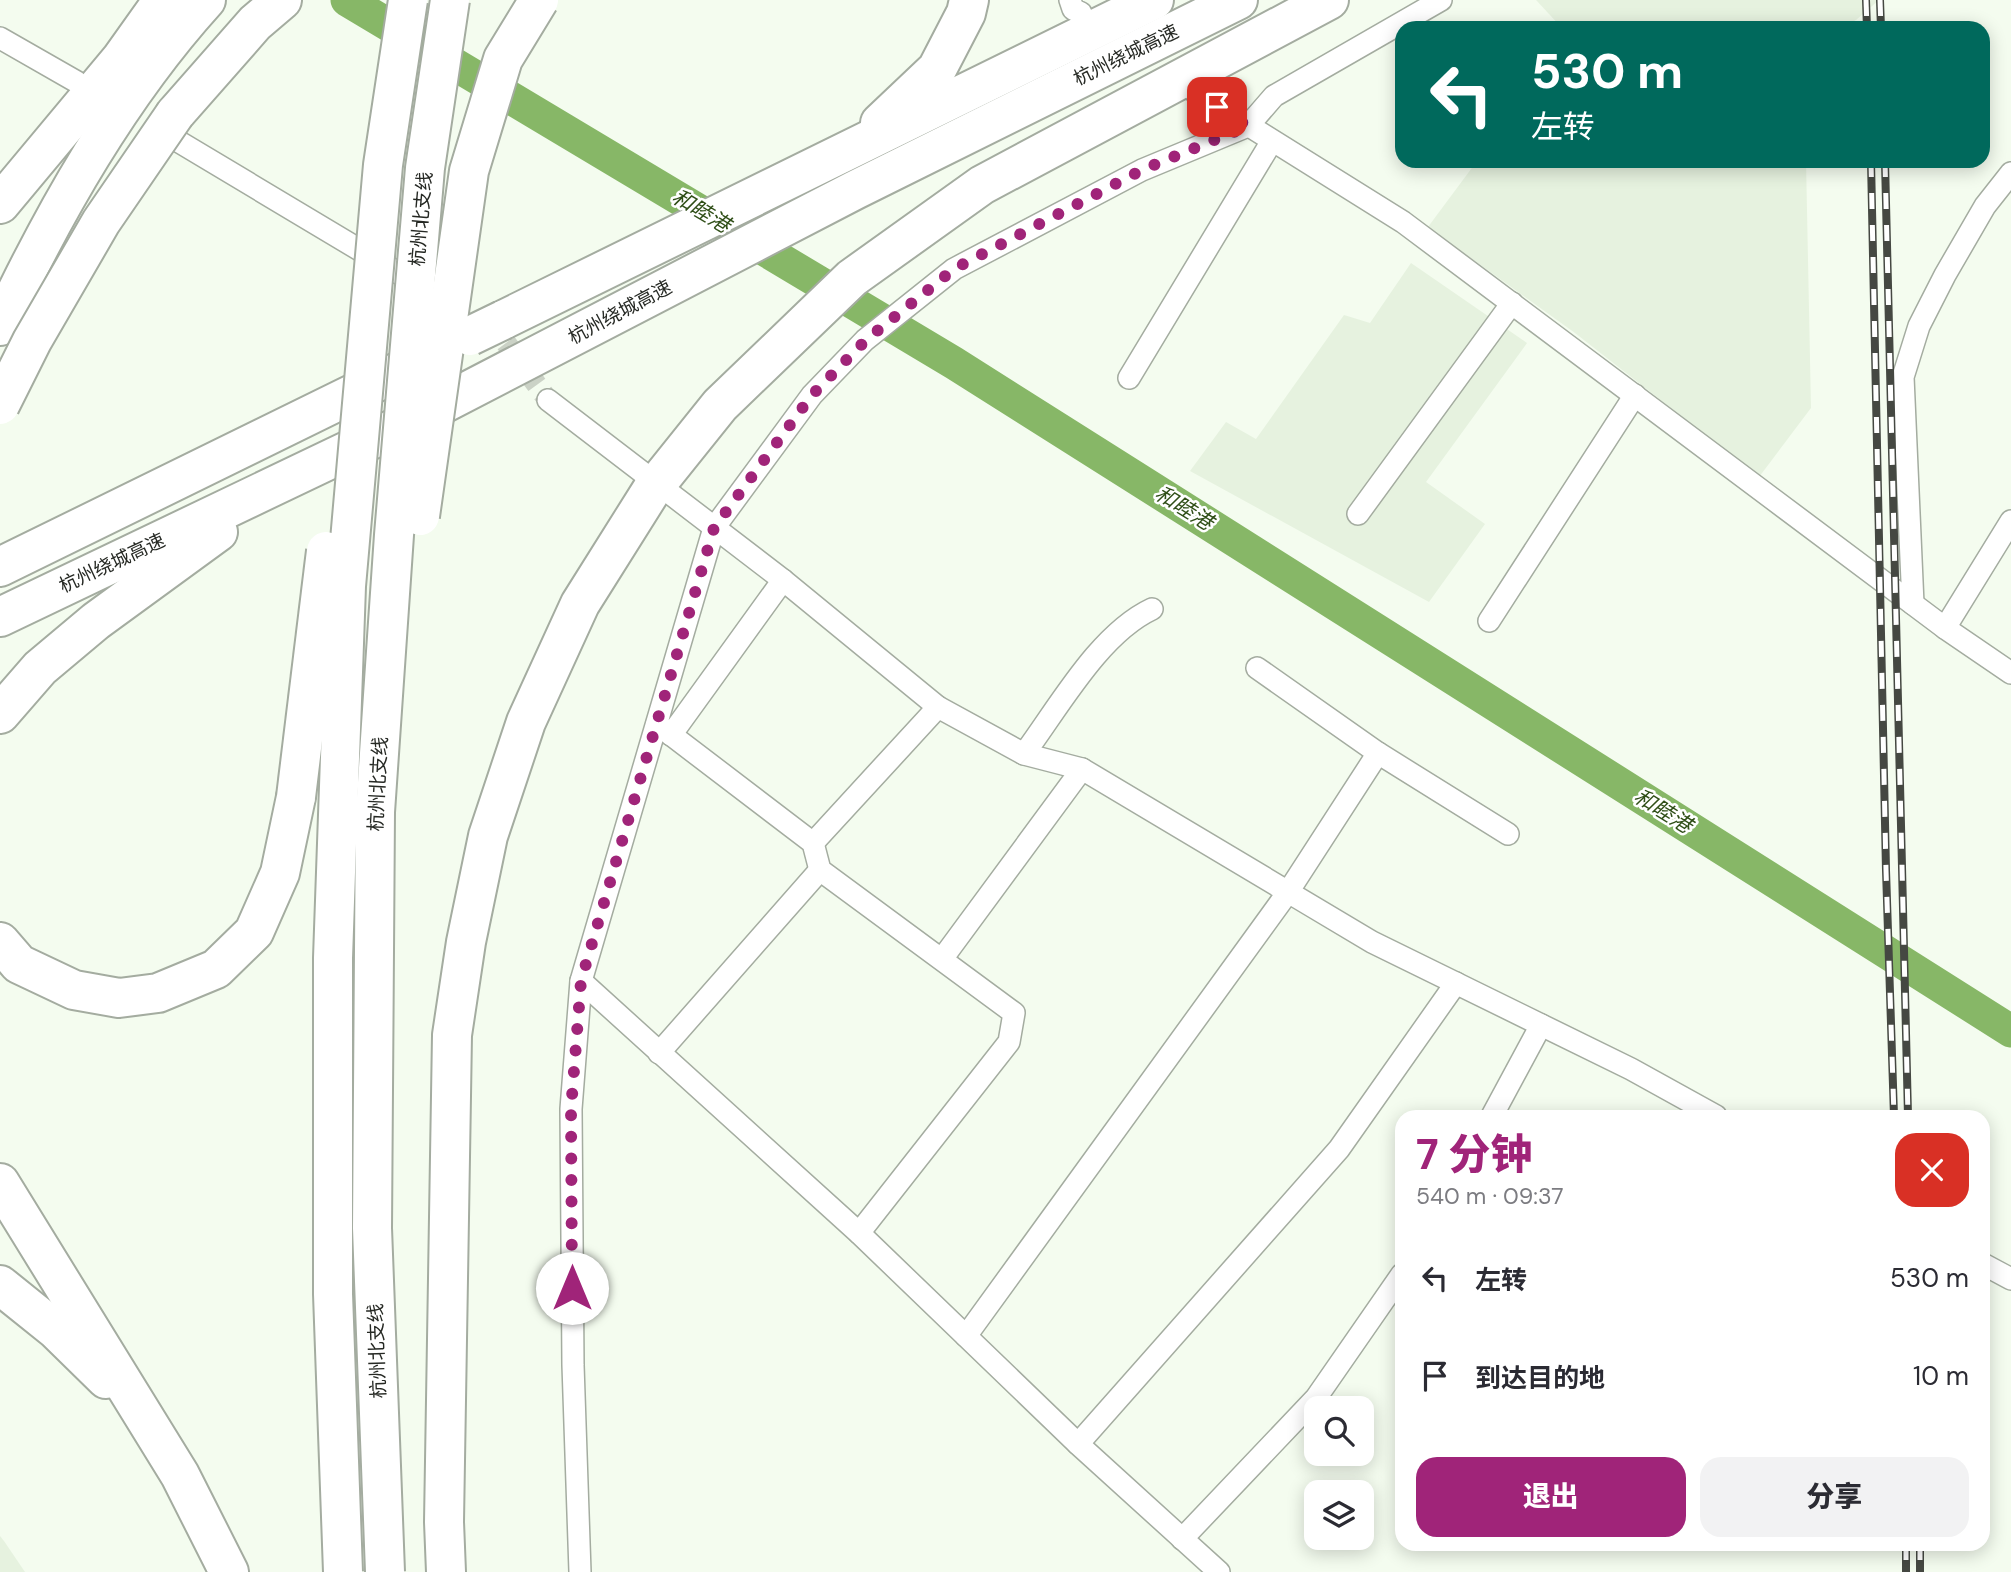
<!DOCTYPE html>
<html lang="zh">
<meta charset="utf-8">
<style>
body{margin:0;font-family:"DM Sans","Noto Sans SC",sans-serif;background:#f2f2f3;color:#2b2b33;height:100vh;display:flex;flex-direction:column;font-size:26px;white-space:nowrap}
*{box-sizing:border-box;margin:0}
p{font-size:23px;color:#7c7c81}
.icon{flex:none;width:38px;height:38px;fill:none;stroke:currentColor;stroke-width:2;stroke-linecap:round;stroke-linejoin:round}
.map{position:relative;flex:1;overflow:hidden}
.side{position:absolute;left:1395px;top:1110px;width:595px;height:441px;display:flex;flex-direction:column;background:#fff;border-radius:21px;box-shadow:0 4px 18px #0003}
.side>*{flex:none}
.top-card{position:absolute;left:1395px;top:21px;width:595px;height:147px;border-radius:21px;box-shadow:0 4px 18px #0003;background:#00695c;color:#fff;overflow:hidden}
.buttons{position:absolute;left:1304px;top:1396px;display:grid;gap:14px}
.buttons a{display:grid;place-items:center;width:70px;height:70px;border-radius:14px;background:#fff;box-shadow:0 4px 18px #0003;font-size:35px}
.pin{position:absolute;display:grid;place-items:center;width:60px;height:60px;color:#fff;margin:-30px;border-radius:14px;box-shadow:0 4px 10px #0006}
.me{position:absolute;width:77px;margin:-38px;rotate:0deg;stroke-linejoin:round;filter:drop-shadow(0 0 5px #0008)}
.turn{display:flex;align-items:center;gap:24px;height:147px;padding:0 21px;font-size:32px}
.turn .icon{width:91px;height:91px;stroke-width:2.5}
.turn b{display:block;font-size:49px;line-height:60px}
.round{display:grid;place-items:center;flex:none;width:74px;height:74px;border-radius:21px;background:#f2f2f3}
.head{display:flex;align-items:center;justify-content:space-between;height:119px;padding:0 21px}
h1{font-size:42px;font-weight:800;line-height:52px;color:#a02479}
.button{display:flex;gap:14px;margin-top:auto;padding:14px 21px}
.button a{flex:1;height:80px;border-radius:21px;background:#a02479;color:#fff;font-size:28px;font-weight:800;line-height:80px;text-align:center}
.button a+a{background:#f2f2f3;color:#2b2b33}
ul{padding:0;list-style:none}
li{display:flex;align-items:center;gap:21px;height:98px;padding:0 21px}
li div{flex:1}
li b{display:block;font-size:26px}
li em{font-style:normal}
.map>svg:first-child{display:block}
.built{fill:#e6f2df}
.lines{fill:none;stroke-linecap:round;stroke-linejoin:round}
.river{stroke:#87b767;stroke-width:33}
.minor-tunnel{stroke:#cbd2c6;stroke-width:21;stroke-dasharray:21 10;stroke-linecap:butt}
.minor-casing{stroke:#a4aca0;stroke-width:24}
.motorway-casing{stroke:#a4aca0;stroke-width:42}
.minor{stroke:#fff;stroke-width:21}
.motorway{stroke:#fff;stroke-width:38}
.rail-casing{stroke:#454842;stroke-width:8}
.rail{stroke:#fff;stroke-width:5;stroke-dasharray:16;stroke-linecap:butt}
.motorway-bridge-casing{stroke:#a4aca0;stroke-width:42;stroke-linecap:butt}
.motorway-bridge{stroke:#fff;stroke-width:38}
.route{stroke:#a02479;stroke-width:12;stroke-dasharray:0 21.6}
.labels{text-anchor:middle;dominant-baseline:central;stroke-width:5;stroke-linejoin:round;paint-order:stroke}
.street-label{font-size:19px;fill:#262924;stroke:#fff}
.water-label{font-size:21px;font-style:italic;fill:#304f18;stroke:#fff}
</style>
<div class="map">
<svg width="2011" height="1572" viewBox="0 0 2011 1572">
<rect width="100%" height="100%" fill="#f4fcef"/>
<g class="built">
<polygon points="1536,0 1879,0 1856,20 1841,28 1562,28"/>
<polygon points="1477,161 1806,161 1811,408 1759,477 1575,333 1428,227"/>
<polygon points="1411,263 1527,343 1426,482 1485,524 1429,602 1190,471 1226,422 1256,439 1344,315 1370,323"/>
<polygon points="0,1536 4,1541 25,1572 0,1572"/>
</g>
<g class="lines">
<polyline class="river" points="347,0 954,363 2011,1031"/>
<polyline class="minor-tunnel" points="506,343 548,400"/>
<g class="minor-casing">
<g id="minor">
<polyline points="1070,0 1073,9 1081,13"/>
<polyline points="0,38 77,82"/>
<polyline points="1195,92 1403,222 1945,628 2011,673"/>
<polyline points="156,128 420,286"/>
<polyline points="1129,378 1272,141"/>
<polyline points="548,400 642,472"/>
<polyline points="672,495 783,580 938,707 1024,754 1082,769 1372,942 1631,1069 1716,1116"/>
<polyline points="1358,514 1512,303"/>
<polyline points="1913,604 1903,377 1919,326 1945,275 1985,206 2011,173"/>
<polyline points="1489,621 1635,395"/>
<polyline points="1945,628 2011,521"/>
<polyline points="1257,668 1378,753"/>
<polyline points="657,724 813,843 820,870 1014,1013 1009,1042 859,1233"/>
<polyline points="671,735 783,580"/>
<path d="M1024,754C1059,707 1099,634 1152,609"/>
<polyline points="813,843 938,707"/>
<polyline points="942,959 1082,769"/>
<polyline points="581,981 859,1233 1078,1444 1219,1572"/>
<polyline points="659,1053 820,870"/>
<polyline points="1492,1116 1541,1025"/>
<polyline points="1983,1264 2011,1279"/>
<polyline points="966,1336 1288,892 1378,753 1508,834"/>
<polyline points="1078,1444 1339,1149 1456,983"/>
<polyline points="1182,1539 1316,1398 1402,1274"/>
<polyline points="580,1572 573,1365 571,1109 581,981 714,528 812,395 865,340 954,269 1142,170 1248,126 1274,96 1441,0"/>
</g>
</g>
<g class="motorway-casing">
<g id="motorway">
<polyline points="175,114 255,23 282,0"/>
<polyline points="880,123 937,69 966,13 969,0"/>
<polyline points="0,204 121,59 163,0"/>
<polyline points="503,320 1154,0"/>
<path d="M0,326C55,210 120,95 206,0"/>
<polyline points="0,567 434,354"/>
<polyline points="0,617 406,423 855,190 1238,0"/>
<polyline points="0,714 40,668 96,621 218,532"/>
<polyline points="0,942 19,964 74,990 119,998 158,993 216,969 254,932 280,873 296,797"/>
<polyline points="0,1183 180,1475 229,1572"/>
<polyline points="0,1285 56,1330 106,1379"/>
<polyline points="446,1572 444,1522 452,1035 466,942 488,836 526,722 580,604 651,491 720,405 852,278 982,185 1329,0"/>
</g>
</g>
<use href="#minor" class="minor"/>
<use href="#motorway" class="motorway"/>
<g class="rail-casing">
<g id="rail">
<polyline points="1866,0 1867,28"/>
<polyline points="1880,0 1881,28"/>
<polyline points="1871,161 1886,870 1894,1116"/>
<polyline points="1885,161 1908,1116"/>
<polyline points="1906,1544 1906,1572"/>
<polyline points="1920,1544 1920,1572"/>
</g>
</g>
<use href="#rail" class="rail"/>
<g class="motorway-bridge-casing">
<g id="motorway-bridge">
<polyline points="470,336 503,320"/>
<polyline points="0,405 32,341 101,222 175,114"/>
<polyline points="420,516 469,171 503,59 539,0"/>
<polyline points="296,797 326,551"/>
<polyline points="343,1572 333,1294 333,958 346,586 383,165 408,0"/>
<polyline points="385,1572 372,1228 375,812 394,535 425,168 450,0"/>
</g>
</g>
<use href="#motorway-bridge" class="motorway-bridge"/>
</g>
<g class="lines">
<polyline class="route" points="572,1288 571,1109 581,981 714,528 812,395 866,340 954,269 1142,170 1248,126 1217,107"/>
</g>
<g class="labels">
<g class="street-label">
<text transform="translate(1126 55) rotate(-26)">杭州绕城高速</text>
<text transform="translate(421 219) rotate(-85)">杭州北支线</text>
<text transform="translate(620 312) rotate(-28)">杭州绕城高速</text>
<text transform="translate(112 563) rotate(-25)">杭州绕城高速</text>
<text transform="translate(378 784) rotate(-87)">杭州北支线</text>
<text transform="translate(377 1351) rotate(-92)">杭州北支线</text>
</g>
<g class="water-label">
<text transform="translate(701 211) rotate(31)">和睦港</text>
<text transform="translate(1184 508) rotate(32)">和睦港</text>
<text transform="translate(1663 811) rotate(32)">和睦港</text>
</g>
</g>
</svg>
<div class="buttons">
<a><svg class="icon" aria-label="search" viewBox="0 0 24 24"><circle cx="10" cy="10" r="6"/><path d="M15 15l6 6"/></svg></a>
<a><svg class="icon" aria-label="layers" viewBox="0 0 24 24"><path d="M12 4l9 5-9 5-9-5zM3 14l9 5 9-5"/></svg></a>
</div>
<div class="pin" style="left:1217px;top:107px;background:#d93025"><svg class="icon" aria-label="arrive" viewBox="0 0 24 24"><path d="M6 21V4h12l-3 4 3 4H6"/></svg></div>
<svg class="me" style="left:572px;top:1288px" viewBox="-20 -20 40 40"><circle r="19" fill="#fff"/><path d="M0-13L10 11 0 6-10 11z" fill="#a02479"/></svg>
<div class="top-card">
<div class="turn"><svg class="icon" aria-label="left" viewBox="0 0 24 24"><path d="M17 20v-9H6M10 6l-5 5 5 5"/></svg><div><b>530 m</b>左转</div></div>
</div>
<section class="side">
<div class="head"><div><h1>7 分钟</h1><p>540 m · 09:37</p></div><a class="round" style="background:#d93025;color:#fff"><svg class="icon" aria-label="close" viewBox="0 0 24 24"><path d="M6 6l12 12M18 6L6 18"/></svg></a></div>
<ul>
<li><svg class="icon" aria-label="left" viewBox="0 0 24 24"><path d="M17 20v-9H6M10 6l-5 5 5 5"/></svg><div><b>左转</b></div><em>530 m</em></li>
<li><svg class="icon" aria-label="arrive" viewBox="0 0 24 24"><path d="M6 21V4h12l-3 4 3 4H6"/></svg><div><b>到达目的地</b></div><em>10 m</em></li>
</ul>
<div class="button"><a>退出</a><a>分享</a></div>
</section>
</div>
